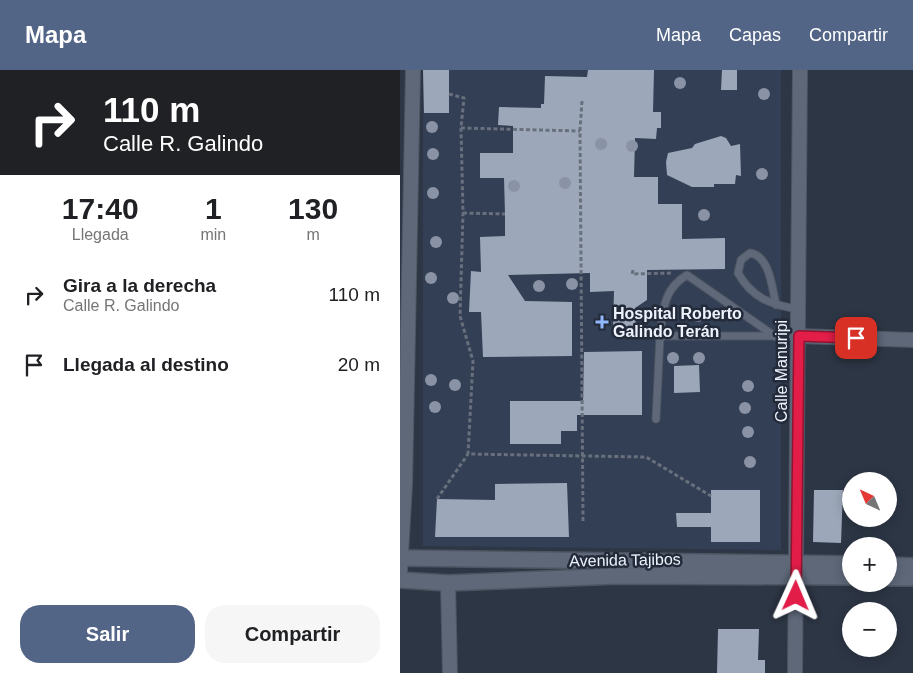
<!DOCTYPE html>
<html lang="es">
<meta charset="utf-8">
<style>
body{margin:0;font-family:Arial,sans-serif;background:#f6f6f6;color:#202124;height:100vh;display:flex;flex-direction:column;font-size:19px;white-space:nowrap}
*{box-sizing:border-box;margin:0}
p{font-size:16px;color:#757577}
.icon{flex:none;width:28px;height:28px;fill:none;stroke:currentColor;stroke-width:2;stroke-linecap:round;stroke-linejoin:round}
.map{position:relative;flex:1;overflow:hidden}
.side{display:flex;flex-direction:column;background:#fff;width:400px}
.side>*{flex:none}
.guide{background:#202124;color:#fff;overflow:hidden}
.needle{width:32px;rotate:316deg}
.fabs{position:absolute;left:442px;top:402px;display:grid;gap:10px}
.fabs a{display:grid;place-items:center;width:55px;height:55px;border-radius:50%;background:#fff;box-shadow:0 2px 12px #0003;font-size:25px}
.pin{position:absolute;display:grid;place-items:center;width:42px;height:42px;color:#fff;margin:-21px;border-radius:10px;box-shadow:0 2px 8px #0006}
.me{position:absolute;width:55px;margin:-28px;rotate:1deg;stroke-linejoin:round;filter:drop-shadow(0 0 4px #0008)}
.turn{display:flex;align-items:center;gap:18px;height:105px;padding:0 20px;font-size:22px}
.turn .icon{width:65px;height:65px;stroke-width:2.5}
.turn b{display:block;font-size:35px;line-height:42px}
.eta{display:flex;justify-content:space-evenly;align-items:center;height:85px;text-align:center}
.eta b{font-size:30px;font-weight:600;line-height:35px}
.button{display:flex;gap:10px;margin-top:auto;padding:10px 20px}
.button a{flex:1;height:58px;border-radius:20px;background:#536586;color:#fff;font-size:20px;font-weight:600;line-height:58px;text-align:center}
.button a+a{background:#f6f6f6;color:#202124}
ul{padding:0;list-style:none}
li{display:flex;align-items:center;gap:15px;height:70px;padding:0 20px}
li div{flex:1}
li b{display:block;font-size:19px}
li em{font-style:normal}
header{display:flex;align-items:center;gap:30px;box-sizing:border-box;height:70px;padding:0 25px;background:#536586;color:#fff}
header strong{font-size:24px}
nav{display:flex;gap:28px;margin-inline-start:auto;font-size:18px}
main{display:flex;flex:1;min-height:0}
.map>svg:first-child{display:block}
.built{fill:#333f54}
.building{fill:#9ca7b9}
.lines{fill:none;stroke-linecap:round;stroke-linejoin:round}
.lane-casing{stroke:#4d5562;stroke-width:9}
.street-casing{stroke:#4d5562;stroke-width:16}
.secondary-casing{stroke:#4d5562;stroke-width:18}
.path{stroke:#68707d;stroke-width:3;stroke-dasharray:4 2.5;stroke-linecap:butt}
.lane{stroke:#5e6879;stroke-width:7}
.street{stroke:#5e6879;stroke-width:14}
.secondary{stroke:#5e6879;stroke-width:15}
.tree{fill:#8993a5}
.route-casing{stroke:#92132f;stroke-width:12}
.route{stroke:#e11d48;stroke-width:9}
.poi-dot{fill:#91b8fd;stroke:#232b3a;stroke-width:2}
.labels{text-anchor:middle;dominant-baseline:central;stroke-width:5;stroke-linejoin:round;paint-order:stroke}
.poi-label{font-size:16px;font-weight:bold;fill:#eef3fd;stroke:#232b3a;text-anchor:start}
.street-label{font-size:16px;fill:#eef3fd;stroke:#232b3a}
</style>
<header>
<strong>Mapa</strong>
<nav><a>Mapa</a><a>Capas</a><a>Compartir</a></nav>
</header>
<main>
<section class="side">
<div class="guide">
<div class="turn"><svg class="icon" aria-label="right" viewBox="0 0 24 24"><path d="M7 20v-9h11M14 6l5 5-5 5"/></svg><div><b>110 m</b>Calle R. Galindo</div></div>
</div>
<div class="eta">
<div><b>17:40</b><p>Llegada</p></div>
<div><b>1</b><p>min</p></div>
<div><b>130</b><p>m</p></div>
</div>
<ul>
<li><svg class="icon" aria-label="right" viewBox="0 0 24 24"><path d="M7 20v-9h11M14 6l5 5-5 5"/></svg><div><b>Gira a la derecha</b><p>Calle R. Galindo</p></div><em>110 m</em></li>
<li><svg class="icon" aria-label="arrive" viewBox="0 0 24 24"><path d="M6 21V4h12l-3 4 3 4H6"/></svg><div><b>Llegada al destino</b></div><em>20 m</em></li>
</ul>
<div class="button"><a>Salir</a><a>Compartir</a></div>
</section>
<div class="map">
<svg width="513" height="603" viewBox="0 0 513 603">
<rect width="100%" height="100%" fill="#2d3645"/>
<polygon class="built" points="23,0 381,0 381,480 23,476"/>
<g class="building">
<polygon points="23,0 49,0 49,43 24,43"/>
<polygon points="188,0 254,0 253,42 261,42 261,58 257,58 256,69 235,68 234,107 258,107 258,134 282,134 282,169 325,168 325,199 247,200 247,230 235,238 236,259 213,258 214,221 190,222 190,203 108,205 125,231 172,232 172,286 83,287 81,242 69,242 71,201 81,202 80,167 105,166 105,144 104,108 80,108 80,83 113,83 113,56 98,55 99,37 141,38 141,34 144,34 145,6 187,7"/>
<polygon points="322,0 337,0 337,20 321,20"/>
<polygon points="321,66 326,68 331,76 340,74 341,106 336,105 335,114 314,114 314,117 292,117 267,105 266,92 268,83 292,78 295,74"/>
<polygon points="242,281 242,345 177,345 177,361 161,361 161,374 110,374 110,331 183,331 184,282"/>
<polygon points="299,295 300,322 274,323 274,296"/>
<polygon points="167,413 169,467 35,467 37,429 95,430 95,414"/>
<polygon points="311,420 360,420 360,472 311,472 311,457 277,457 276,443 311,443"/>
<polygon points="414,420 443,420 441,473 413,472"/>
<polygon points="318,559 359,559 358,590 365,590 365,603 317,603"/>
</g>
<g class="lines">
<g class="lane-casing">
<g id="lane">
<path d="M376,235C372,218 370,186 350,183L341,190L338,203C352,228 371,235 398,239"/>
<path d="M260,266C263,241 263,219 287,205L376,267"/>
<polyline points="256,349 260,266 399,266"/>
</g>
</g>
<g class="street-casing">
<g id="street">
<polyline points="399,266 513,270"/>
<polyline points="0,501 5,414 13,0"/>
<polyline points="48,513 50,603"/>
<polyline points="395,603 400,0"/>
</g>
</g>
<g class="secondary-casing">
<g id="secondary">
<polyline points="0,488 451,494"/>
<polyline points="489,495 513,496"/>
<polyline points="489,508 513,508"/>
<polyline points="0,510 48,513 217,506 451,507"/>
</g>
</g>
<g class="path">
<polyline points="49,24 64,28 61,58 63,143 60,246 73,291 68,384 246,387 311,426"/>
<polyline points="182,31 180,61 183,452"/>
<polyline points="61,58 180,61"/>
<polyline points="63,143 105,144"/>
<polyline points="233,200 232,204 272,203"/>
<polyline points="37,429 68,384"/>
</g>
<use href="#lane" class="lane"/>
<use href="#street" class="street"/>
<use href="#secondary" class="secondary"/>
</g>
<g class="tree">
<circle cx="280" cy="13" r="6"/>
<circle cx="364" cy="24" r="6"/>
<circle cx="32" cy="57" r="6"/>
<circle cx="201" cy="74" r="6"/>
<circle cx="232" cy="76" r="6"/>
<circle cx="33" cy="84" r="6"/>
<circle cx="362" cy="104" r="6"/>
<circle cx="165" cy="113" r="6"/>
<circle cx="114" cy="116" r="6"/>
<circle cx="33" cy="123" r="6"/>
<circle cx="304" cy="145" r="6"/>
<circle cx="36" cy="172" r="6"/>
<circle cx="31" cy="208" r="6"/>
<circle cx="172" cy="214" r="6"/>
<circle cx="139" cy="216" r="6"/>
<circle cx="53" cy="228" r="6"/>
<circle cx="298" cy="246" r="6"/>
<circle cx="273" cy="288" r="6"/>
<circle cx="299" cy="288" r="6"/>
<circle cx="31" cy="310" r="6"/>
<circle cx="55" cy="315" r="6"/>
<circle cx="348" cy="316" r="6"/>
<circle cx="35" cy="337" r="6"/>
<circle cx="345" cy="338" r="6"/>
<circle cx="348" cy="362" r="6"/>
<circle cx="350" cy="392" r="6"/>
</g>
<g class="lines">
<g class="route-casing">
<polyline id="route" points="396,526 399,266 456,268"/>
</g>
<use href="#route" class="route"/>
</g>
<path class="poi-dot" d="M199.5 244.5h5v5h5v5h-5v5h-5v-5h-5v-5h5z"/>
<g class="labels">
<g class="poi-label">
<text x="213" y="243">Hospital Roberto<tspan x="213" dy="18">Galindo Terán</tspan></text>
</g>
<g class="street-label">
<text transform="translate(381 301) rotate(-90)">Calle Manuripi</text>
<text transform="translate(225 490) rotate(-1)">Avenida Tajibos</text>
</g>
</g>
</svg>
<div class="fabs">
<a><svg class="needle" viewBox="-14 -14 28 28"><path d="M0-13l5 13h-10z" fill="#e53935"/><path d="M0 13l5-13h-10z" fill="#757577"/></svg></a>
<a>+</a>
<a>−</a>
</div>
<div class="pin" style="left:456px;top:268px;background:#d93025"><svg class="icon" aria-label="arrive" viewBox="0 0 24 24"><path d="M6 21V4h12l-3 4 3 4H6"/></svg></div>
<svg class="me" style="left:396px;top:526px" viewBox="-20 -20 40 40"><path d="M0-17L14 15 0 8-14 15z" fill="#e11d48" stroke="#fff" stroke-width="4"/></svg>
</div>
</main>
